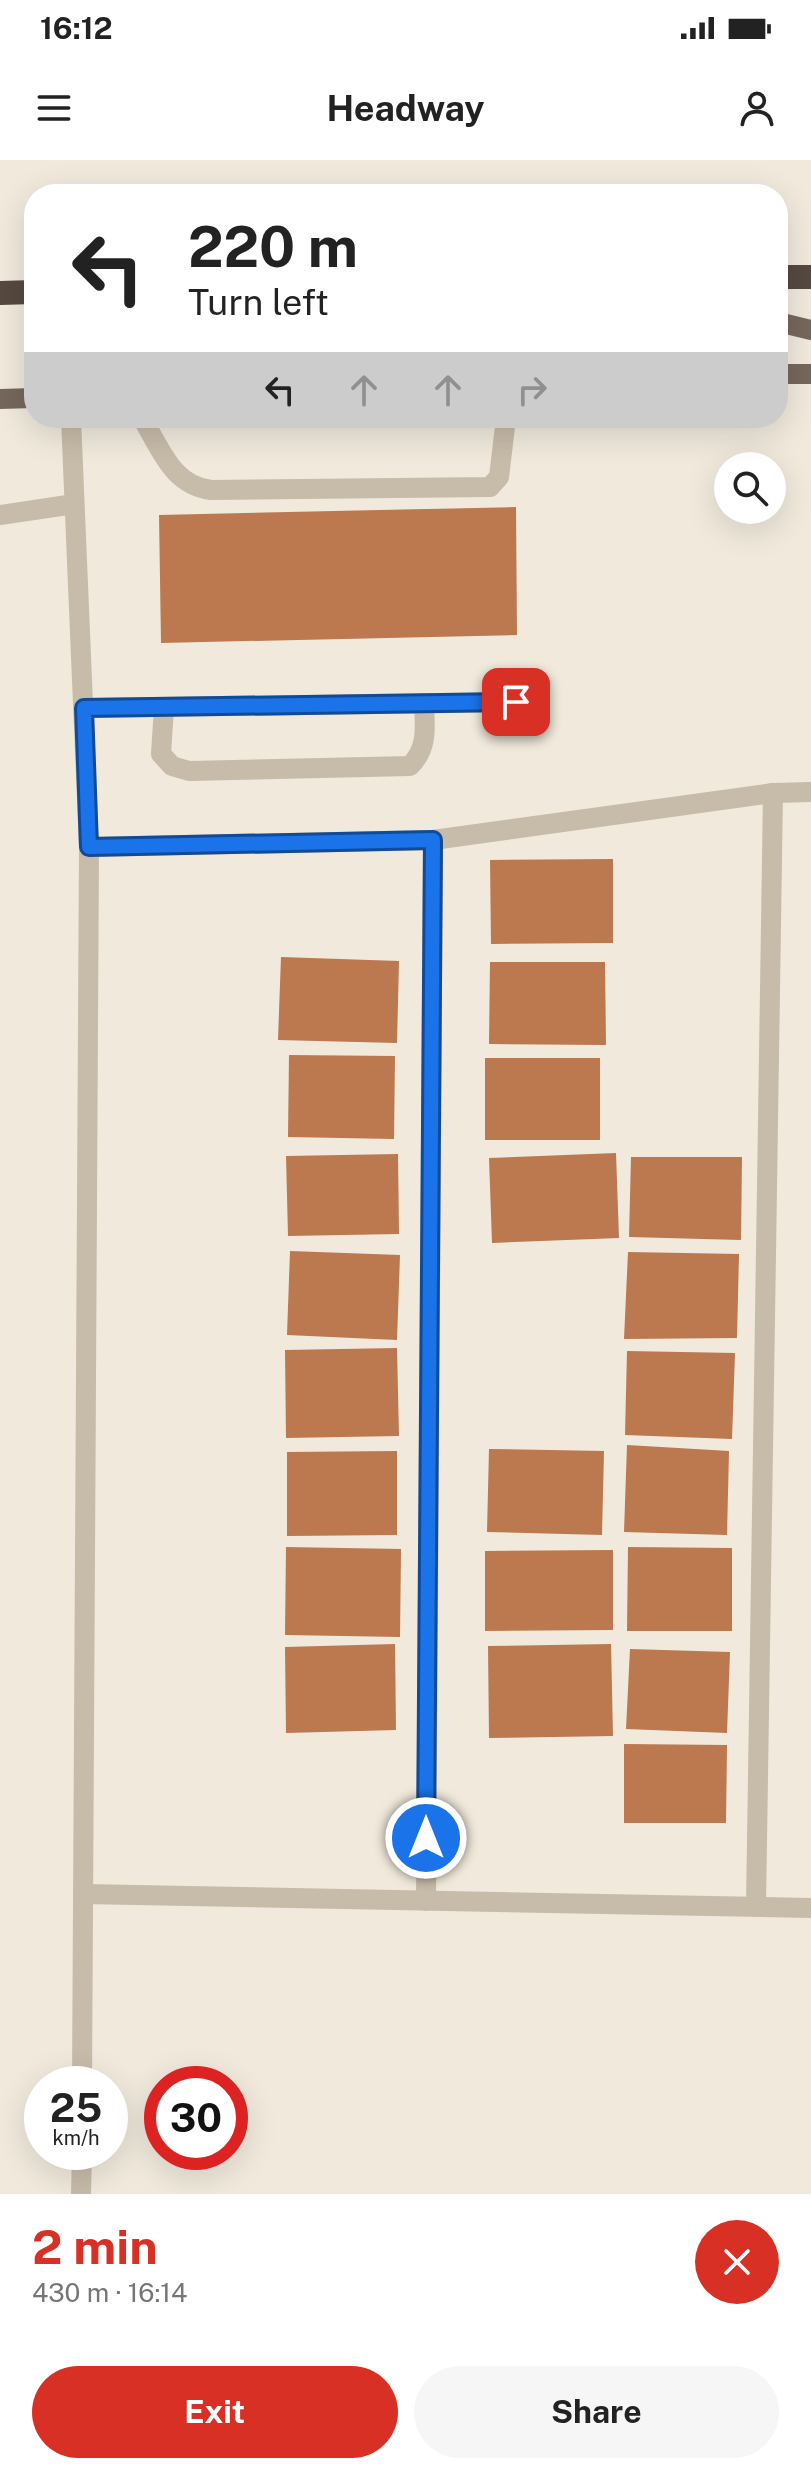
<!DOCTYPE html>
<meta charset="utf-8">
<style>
body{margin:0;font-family:"Public Sans",sans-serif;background:#f6f6f6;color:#222;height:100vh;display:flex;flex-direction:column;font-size:30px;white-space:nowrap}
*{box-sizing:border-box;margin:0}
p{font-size:26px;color:#767676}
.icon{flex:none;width:44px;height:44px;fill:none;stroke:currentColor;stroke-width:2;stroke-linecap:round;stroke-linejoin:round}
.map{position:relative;height:2034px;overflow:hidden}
.sheet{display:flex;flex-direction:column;background:#fff;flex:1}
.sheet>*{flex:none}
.top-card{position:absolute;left:24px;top:24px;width:764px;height:244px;border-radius:32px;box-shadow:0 8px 32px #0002;background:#fff;color:#222;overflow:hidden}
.fabs{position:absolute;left:714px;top:292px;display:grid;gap:16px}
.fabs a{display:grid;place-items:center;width:72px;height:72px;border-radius:50%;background:#fff;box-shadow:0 8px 32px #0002;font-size:40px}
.speed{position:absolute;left:24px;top:1906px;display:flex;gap:16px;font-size:40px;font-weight:700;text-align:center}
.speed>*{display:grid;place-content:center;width:104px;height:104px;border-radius:50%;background:#fff;box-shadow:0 8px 32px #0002;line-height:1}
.speed small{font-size:20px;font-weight:400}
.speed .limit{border:12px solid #d22;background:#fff;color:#111}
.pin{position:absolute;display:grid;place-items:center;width:68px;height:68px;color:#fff;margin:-34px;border-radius:16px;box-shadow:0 4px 12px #0006}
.me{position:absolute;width:88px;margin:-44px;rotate:0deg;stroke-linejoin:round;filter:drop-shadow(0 0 6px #0008)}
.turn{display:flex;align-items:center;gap:28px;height:168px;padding:0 32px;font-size:36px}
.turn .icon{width:104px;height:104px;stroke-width:2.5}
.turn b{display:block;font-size:56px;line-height:68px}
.lanes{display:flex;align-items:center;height:76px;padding:0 32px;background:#0003;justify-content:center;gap:40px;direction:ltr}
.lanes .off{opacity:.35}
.round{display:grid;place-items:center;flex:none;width:84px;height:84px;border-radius:42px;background:#f6f6f6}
.summary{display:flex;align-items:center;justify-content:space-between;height:136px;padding:0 32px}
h1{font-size:48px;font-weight:700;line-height:60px;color:#d93025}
.cta{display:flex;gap:16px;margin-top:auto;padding:16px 32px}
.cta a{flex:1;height:92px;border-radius:48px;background:#d93025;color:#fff;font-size:32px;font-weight:700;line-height:92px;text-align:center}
.cta a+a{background:#f6f6f6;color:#222}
.status{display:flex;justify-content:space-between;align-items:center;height:56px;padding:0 40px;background:#fff;direction:ltr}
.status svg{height:22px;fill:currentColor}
header{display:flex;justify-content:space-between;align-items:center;height:104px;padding:0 32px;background:#fff;font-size:36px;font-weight:700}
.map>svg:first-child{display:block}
.building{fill:#bc784f}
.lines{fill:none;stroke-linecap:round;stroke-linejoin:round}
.minor{stroke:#c7bba9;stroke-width:20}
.major{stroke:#75675b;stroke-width:20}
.highway{stroke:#554940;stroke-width:24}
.route-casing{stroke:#114b97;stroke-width:20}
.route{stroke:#1a73e8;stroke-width:14}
</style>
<div class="status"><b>16:12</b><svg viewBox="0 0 49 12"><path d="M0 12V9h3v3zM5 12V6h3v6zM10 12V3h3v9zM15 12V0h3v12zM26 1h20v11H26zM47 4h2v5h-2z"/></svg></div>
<header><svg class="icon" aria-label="menu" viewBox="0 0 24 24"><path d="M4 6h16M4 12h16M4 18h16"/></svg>Headway<svg class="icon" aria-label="person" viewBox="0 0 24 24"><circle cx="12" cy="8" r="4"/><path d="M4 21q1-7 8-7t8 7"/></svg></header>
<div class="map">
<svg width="811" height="2034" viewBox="0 0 811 2034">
<rect width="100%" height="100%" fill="#f0e9dc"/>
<g class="building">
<polygon points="516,347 517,475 161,483 159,355"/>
<polygon points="613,699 613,783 491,784 490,700"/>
<polygon points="281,797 399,801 397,883 278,880"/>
<polygon points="490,802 605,802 606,885 489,884"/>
<polygon points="289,895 395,896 394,979 288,977"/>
<rect x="485" y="898" width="115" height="82"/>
<polygon points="616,993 619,1078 492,1083 489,998"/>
<polygon points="398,994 399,1074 288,1076 286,996"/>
<polygon points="631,997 742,997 741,1080 629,1077"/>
<polygon points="290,1091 400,1095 397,1180 287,1175"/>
<polygon points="628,1092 739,1094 737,1178 624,1179"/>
<polygon points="397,1188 399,1276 286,1278 285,1190"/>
<polygon points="627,1191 735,1193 732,1279 625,1275"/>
<polygon points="627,1285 729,1291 727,1375 624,1372"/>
<polygon points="489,1289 604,1291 602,1375 487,1372"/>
<polygon points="397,1291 397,1375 287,1376 287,1292"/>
<polygon points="286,1387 401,1389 400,1477 285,1475"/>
<polygon points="628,1387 732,1388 732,1471 627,1471"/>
<polygon points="613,1390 613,1470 485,1471 485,1391"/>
<polygon points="395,1484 396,1570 286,1573 285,1487"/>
<polygon points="611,1484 613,1576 489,1578 488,1486"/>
<polygon points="630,1489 730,1492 727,1573 626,1569"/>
<polygon points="624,1584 727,1585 726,1663 624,1663"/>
</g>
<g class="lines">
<g class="minor">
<polyline points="71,258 89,687 82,1924"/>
<path d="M142,258C161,289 172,325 211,330L490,327L499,317L506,258"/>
<polyline points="0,355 74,344"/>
<path d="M164,547L161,594L172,606L189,611L410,606C428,588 425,568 424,543"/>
<polyline points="84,548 516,542"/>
<polyline points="89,687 433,680 773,633 811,632"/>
<polyline points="83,1734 811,1748"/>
<polyline points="426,1741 433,680"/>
<polyline points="756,1747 773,633"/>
<polyline points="81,2034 82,1992"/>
</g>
<g class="major">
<polyline points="778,162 811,170"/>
<polyline points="778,214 811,214"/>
<polyline points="0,239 34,238"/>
</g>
<g class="highway">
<polyline points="778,117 811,117"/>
<polyline points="0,133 34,132"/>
</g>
</g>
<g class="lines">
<g class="route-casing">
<polyline id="route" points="426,1678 433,680 89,687 84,548 516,542"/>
</g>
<use href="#route" class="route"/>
</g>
</svg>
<div class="fabs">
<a><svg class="icon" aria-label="search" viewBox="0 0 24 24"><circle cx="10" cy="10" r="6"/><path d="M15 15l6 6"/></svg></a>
</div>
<div class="speed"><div>25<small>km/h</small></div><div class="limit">30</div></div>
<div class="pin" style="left:516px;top:542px;background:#d93025"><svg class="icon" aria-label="arrive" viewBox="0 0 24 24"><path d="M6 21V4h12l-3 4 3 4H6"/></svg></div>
<svg class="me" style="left:426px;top:1678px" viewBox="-20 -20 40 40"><circle r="17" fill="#1a73e8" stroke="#fff" stroke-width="3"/><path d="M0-11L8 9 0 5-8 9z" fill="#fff"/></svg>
<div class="top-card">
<div class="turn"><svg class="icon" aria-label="left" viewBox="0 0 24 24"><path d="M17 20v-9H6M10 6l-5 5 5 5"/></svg><div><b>220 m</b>Turn left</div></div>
<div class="lanes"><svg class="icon" aria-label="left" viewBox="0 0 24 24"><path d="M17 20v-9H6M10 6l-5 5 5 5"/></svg><svg class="icon off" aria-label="ahead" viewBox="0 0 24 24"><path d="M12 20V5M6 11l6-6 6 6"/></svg><svg class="icon off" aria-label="ahead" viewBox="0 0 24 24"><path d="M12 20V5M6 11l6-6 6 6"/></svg><svg class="icon off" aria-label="right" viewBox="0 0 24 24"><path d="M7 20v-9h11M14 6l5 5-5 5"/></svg></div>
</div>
</div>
<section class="sheet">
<div class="summary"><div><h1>2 min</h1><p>430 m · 16:14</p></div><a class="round" style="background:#d93025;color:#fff"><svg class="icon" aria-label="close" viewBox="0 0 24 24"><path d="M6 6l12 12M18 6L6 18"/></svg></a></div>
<div class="cta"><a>Exit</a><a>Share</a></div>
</section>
